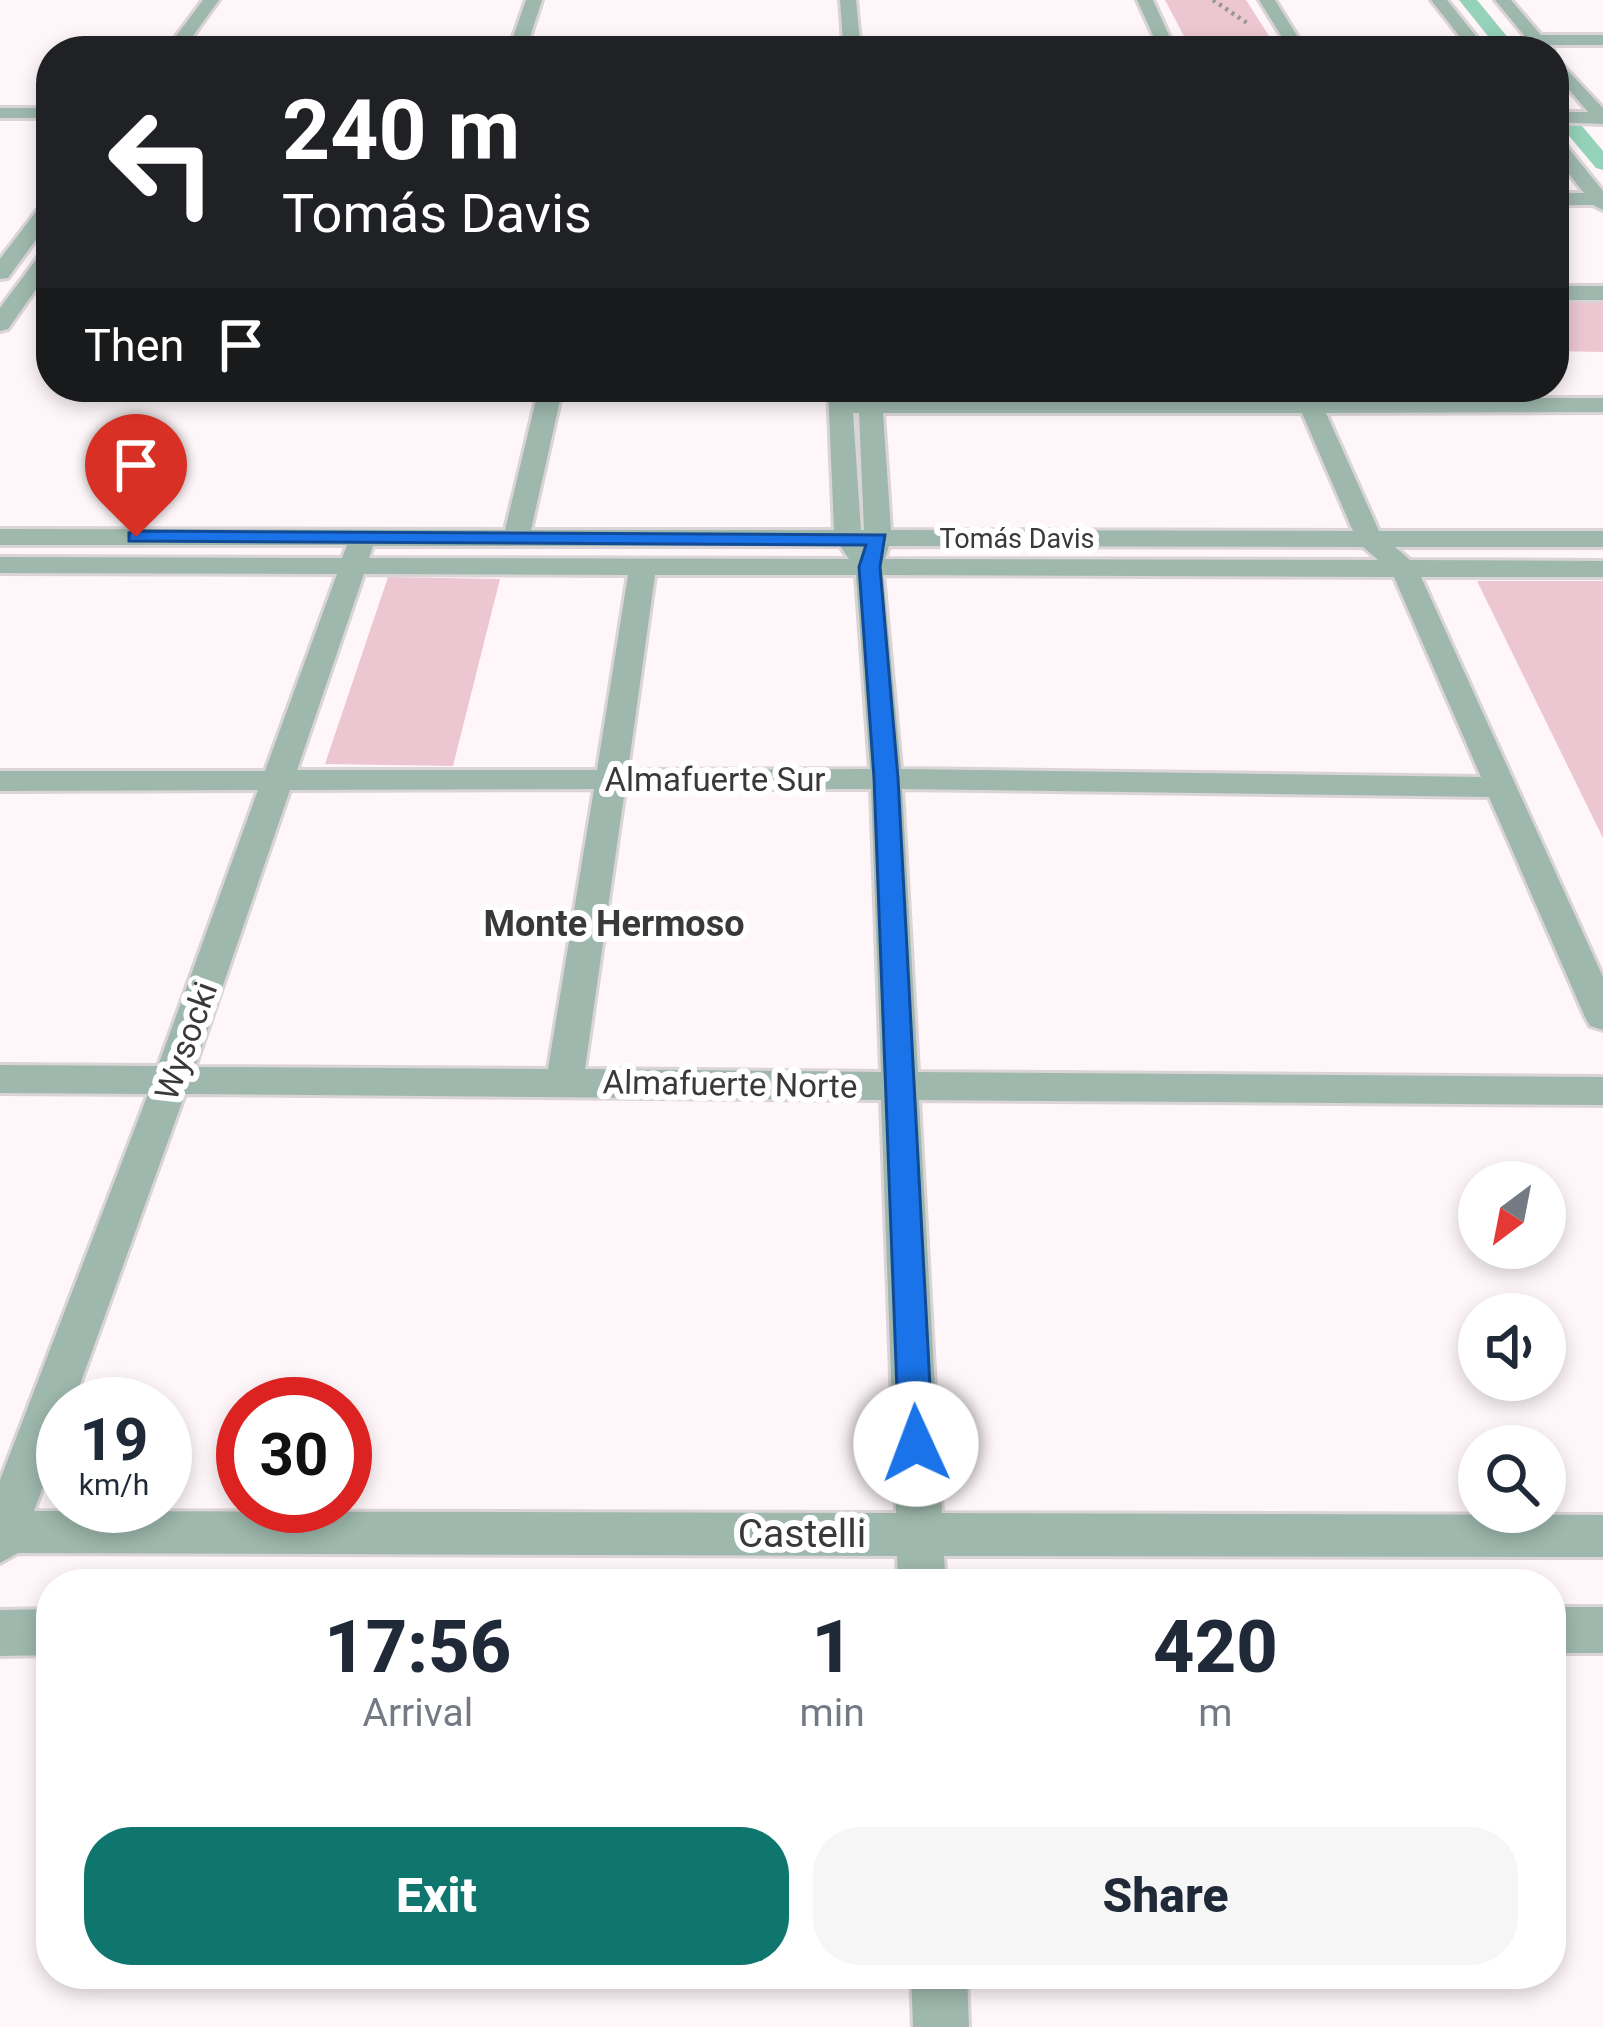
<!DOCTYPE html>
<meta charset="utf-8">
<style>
body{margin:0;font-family:Roboto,sans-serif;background:#f6f6f7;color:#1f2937;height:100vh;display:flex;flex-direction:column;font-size:45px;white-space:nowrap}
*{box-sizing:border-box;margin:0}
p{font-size:39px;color:#747a83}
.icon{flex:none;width:66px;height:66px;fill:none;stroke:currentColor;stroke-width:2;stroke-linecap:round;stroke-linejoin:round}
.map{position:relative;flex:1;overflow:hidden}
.panel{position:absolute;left:36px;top:1569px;width:1530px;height:420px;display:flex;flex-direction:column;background:#fff;border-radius:48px;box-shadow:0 6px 18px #0003}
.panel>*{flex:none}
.hud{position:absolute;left:36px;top:36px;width:1533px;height:366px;border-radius:48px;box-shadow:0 6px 18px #0003;background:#202124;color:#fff;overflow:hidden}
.needle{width:78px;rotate:212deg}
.buttons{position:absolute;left:1458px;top:1161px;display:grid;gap:24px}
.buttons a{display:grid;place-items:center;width:108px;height:108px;border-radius:50%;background:#fff;box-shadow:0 6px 18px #0003;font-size:60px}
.speed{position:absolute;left:36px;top:1377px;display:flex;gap:24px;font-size:60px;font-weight:700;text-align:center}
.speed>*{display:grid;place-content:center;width:156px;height:156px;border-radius:50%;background:#fff;box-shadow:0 6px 18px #0003;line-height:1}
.speed small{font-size:30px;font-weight:400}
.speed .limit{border:18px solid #d22;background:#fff;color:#111}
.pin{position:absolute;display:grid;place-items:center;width:102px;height:102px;color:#fff;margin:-123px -51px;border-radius:50% 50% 50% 0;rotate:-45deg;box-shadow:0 0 12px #0007}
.pin .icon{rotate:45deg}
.me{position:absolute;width:132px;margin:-66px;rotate:358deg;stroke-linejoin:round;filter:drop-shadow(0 0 9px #0008)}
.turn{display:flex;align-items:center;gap:42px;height:252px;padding:0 48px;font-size:54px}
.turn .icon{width:156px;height:156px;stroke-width:2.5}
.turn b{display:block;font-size:84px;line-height:102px}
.then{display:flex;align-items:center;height:114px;padding:0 48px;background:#0003;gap:24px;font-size:45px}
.eta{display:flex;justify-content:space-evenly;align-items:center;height:204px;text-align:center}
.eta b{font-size:72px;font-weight:800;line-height:84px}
.action{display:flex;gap:24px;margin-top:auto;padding:24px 48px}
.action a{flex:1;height:138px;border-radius:48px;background:#0f766e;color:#fff;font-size:48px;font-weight:800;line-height:138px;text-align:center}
.action a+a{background:#f6f6f7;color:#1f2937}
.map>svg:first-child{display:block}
.green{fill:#ecc7d1}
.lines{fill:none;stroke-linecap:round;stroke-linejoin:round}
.canal{fill:#95d2ba;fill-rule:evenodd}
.street-casing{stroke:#dbd4d6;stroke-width:6}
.path{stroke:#999495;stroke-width:4.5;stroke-dasharray:3 4.5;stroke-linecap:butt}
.street{fill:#9eb8ad;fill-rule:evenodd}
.route{fill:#1a73e8;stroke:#114b97;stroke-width:3}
.labels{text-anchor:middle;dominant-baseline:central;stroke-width:12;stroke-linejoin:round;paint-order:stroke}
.far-street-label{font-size:27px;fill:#3b3839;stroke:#fff}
.street-label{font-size:33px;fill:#3b3839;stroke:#fff}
.neighbourhood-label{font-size:36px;font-weight:bold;fill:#3b3839;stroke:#fff}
.near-street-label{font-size:39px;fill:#3b3839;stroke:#fff}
</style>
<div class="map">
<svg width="1603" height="2027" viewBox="0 0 1603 2027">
<rect width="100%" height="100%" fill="#fef6f8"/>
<g class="green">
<polygon points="1165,0 1246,0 1271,39 1186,40"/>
<polygon points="1554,301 1603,302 1603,352 1554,351"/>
<polygon points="388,577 500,579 453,766 325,764"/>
<polygon points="1477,581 1603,581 1603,838"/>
</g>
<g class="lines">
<g class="canal">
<polygon points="1459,0 1477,0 1519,51 1500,51"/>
<polygon points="1554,99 1561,101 1603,151 1603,170 1596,168 1554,118"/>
</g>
<g class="street-casing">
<g id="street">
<polygon points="203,0 219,0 182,51 165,51"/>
<polygon points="526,0 542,0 528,43 843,42 840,0 856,0 860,42 1156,42 1137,0 1153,0 1172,42 1285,42 1259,0 1275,0 1301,42 1464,42 1431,0 1447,0 1488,51 192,48 200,43 511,43"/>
<polygon points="1495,0 1511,0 1541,35 1603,35 1603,45 1550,45 1554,51 1554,52 1537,51"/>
<polygon points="1554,56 1603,108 1603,124 1554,122 1554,112 1588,112 1554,72"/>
<rect x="0" y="108" width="51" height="10"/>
<polygon points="1554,137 1561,139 1603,191 1603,210 1593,205 1554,205 1554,193 1584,193 1554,155"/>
<polygon points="51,199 51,219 8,278 0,279 0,259 44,201"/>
<polygon points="51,247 51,268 8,329 0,331 0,308 44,249"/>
<rect x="1554" y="286" width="49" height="14"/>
<path d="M539,387H563L531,530H834L828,387H852L853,399H859L858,387H882L883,399L1296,398L1294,387H1314L1319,398H1603V412L1326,413L1379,531H1603V547H1395L1410,560L1603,561V577H1421L1603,977V1030L1590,1026L1585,1017L1489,797L902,789L918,1072L1603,1077V1105L919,1100L942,1513L1603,1515V1557L944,1556L946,1584H898L897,1556L18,1553L0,1563V1480L148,1094L0,1093V1065L158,1066L258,790L0,791V771H265L337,574L0,573V557L342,558L347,545H0V529L505,530ZM853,413H859L864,530H861ZM883,413H1302L1353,531L891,530ZM373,546H840L849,559L369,558ZM889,546L1363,547L1378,560L885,559ZM364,574L628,575L597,770H297ZM655,575H856L870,769L628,770ZM883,575L1394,577L1481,777L901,769ZM594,789L548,1069L195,1067L290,790ZM625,789H871L881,1072L585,1069ZM185,1094L881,1100L896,1513L34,1511L63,1432V1404H73Z"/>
<rect x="1551" y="1607" width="52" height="46"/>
<polygon points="51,1609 51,1655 0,1656 0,1610"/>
<polygon points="911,1974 967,1974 969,2027 913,2027"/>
</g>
</g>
<polyline class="path" points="1213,0 1250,25"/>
<use href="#street" class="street"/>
</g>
<polygon class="route" points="136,531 885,535 880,567 898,778 933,1444 928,1455 916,1460 904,1455 899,1444 874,778 859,567 866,545 129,541 129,533"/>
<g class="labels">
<g class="far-street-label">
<text x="1017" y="539">Tomás Davis</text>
</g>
<g class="street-label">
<text x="715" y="779">Almafuerte Sur</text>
<text transform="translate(186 1041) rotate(-70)">Wysocki</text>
<text transform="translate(730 1084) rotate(1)">Almafuerte Norte</text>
</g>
<g class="neighbourhood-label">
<text x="614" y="924">Monte Hermoso</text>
</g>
<g class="near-street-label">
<text x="802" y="1534">Castelli</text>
</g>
</g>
</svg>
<div class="buttons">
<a><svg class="needle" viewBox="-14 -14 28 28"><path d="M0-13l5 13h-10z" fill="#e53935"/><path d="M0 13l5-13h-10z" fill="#747a83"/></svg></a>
<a><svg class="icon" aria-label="sound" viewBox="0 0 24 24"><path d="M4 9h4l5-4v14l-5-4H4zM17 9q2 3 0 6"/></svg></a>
<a><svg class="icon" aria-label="search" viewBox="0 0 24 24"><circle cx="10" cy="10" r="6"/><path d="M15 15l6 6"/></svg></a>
</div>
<div class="speed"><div>19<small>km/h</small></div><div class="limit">30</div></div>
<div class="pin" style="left:136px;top:537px;background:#d93025"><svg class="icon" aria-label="arrive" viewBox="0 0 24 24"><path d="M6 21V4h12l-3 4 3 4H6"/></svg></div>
<svg class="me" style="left:916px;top:1444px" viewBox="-20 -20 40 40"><circle r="19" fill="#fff"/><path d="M0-13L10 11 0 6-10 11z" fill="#1a73e8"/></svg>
<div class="hud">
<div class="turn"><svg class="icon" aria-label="left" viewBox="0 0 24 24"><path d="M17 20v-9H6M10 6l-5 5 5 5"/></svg><div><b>240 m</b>Tomás Davis</div></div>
<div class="then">Then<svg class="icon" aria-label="arrive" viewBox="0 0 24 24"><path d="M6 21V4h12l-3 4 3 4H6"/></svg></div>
</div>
<section class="panel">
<div class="eta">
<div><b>17:56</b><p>Arrival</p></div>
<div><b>1</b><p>min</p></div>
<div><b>420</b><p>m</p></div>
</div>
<div class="action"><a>Exit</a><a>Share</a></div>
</section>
</div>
